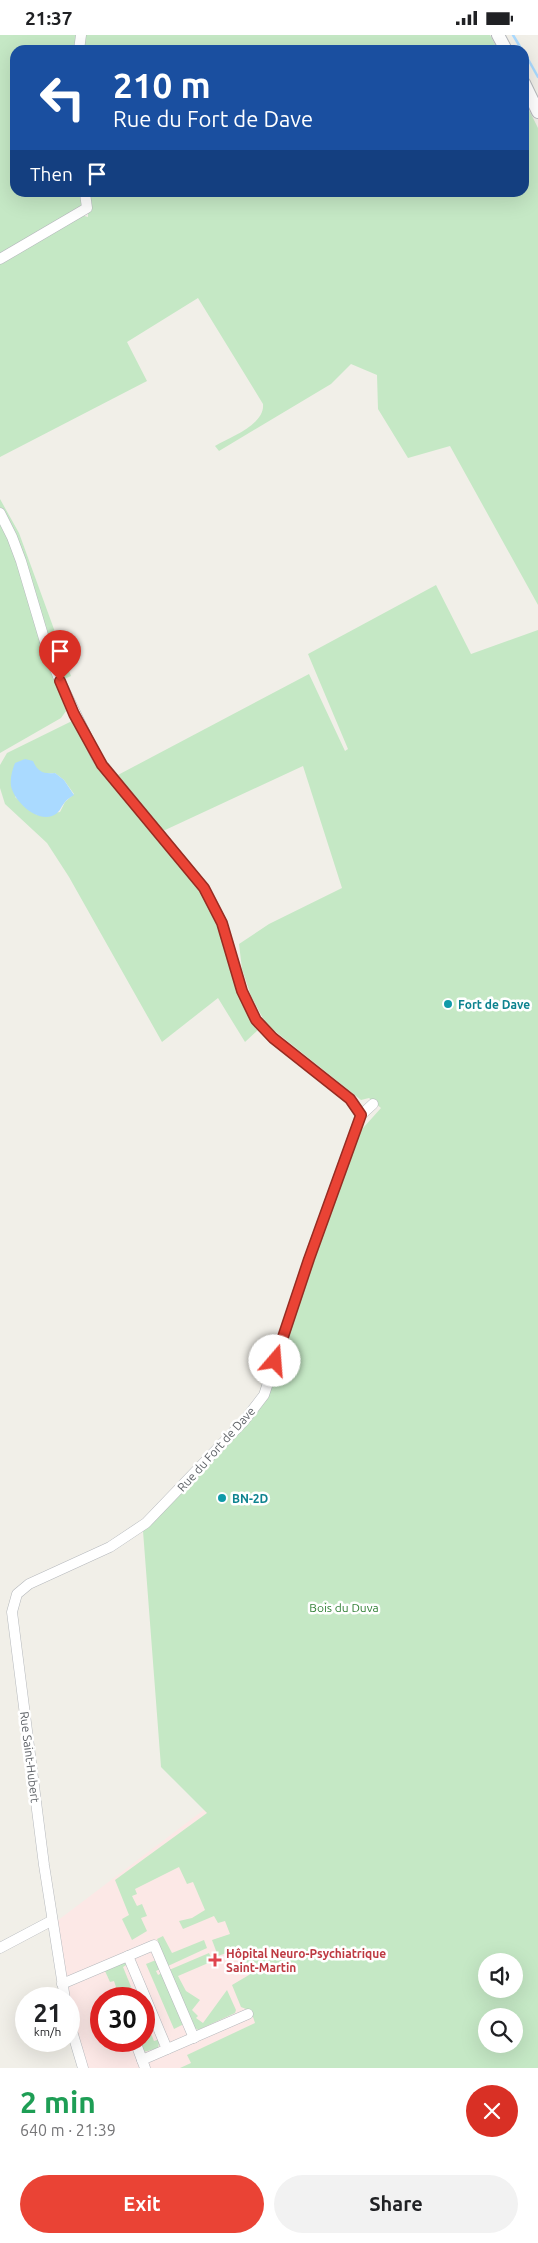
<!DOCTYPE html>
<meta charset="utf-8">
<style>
body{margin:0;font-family:Ubuntu,sans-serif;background:#f2f2f2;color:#202124;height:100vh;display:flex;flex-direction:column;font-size:19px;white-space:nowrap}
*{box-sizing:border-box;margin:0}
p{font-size:16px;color:#757577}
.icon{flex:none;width:28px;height:28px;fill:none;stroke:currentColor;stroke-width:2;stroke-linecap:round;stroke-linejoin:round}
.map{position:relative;height:2033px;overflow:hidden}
.drawer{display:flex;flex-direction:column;background:#fff;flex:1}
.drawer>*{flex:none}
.banner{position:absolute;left:10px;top:10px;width:519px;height:152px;border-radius:15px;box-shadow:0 5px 20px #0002;background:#1a4fa0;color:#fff;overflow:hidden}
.tools{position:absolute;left:478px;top:1918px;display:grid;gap:10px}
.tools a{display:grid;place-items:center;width:45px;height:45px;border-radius:50%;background:#fff;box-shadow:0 5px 20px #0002;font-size:25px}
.speed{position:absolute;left:15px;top:1952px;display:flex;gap:10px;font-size:25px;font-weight:700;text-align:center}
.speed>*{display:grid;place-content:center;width:65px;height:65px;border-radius:50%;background:#fff;box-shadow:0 5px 20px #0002;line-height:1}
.speed small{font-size:12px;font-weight:400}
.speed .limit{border:8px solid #d22;background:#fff;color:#111}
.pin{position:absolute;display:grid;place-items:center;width:42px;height:42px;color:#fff;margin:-51px -21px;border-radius:50% 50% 50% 0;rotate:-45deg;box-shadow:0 0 5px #0007}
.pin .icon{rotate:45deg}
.me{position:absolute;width:55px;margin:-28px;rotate:18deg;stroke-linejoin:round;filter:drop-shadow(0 0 4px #0008)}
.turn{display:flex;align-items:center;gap:18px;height:105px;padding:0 20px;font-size:22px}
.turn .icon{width:65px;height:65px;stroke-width:2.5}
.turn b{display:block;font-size:35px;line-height:42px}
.then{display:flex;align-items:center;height:48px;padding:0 20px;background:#0003;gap:10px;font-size:19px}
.round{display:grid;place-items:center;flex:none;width:52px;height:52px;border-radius:26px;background:#f2f2f2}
.summary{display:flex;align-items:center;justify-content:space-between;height:85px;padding:0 20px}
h1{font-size:30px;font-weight:600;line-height:38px;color:#1e9e55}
.primary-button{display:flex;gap:10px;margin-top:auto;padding:10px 20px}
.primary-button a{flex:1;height:58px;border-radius:30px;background:#ea4335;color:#fff;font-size:20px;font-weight:600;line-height:58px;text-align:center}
.primary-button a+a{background:#f2f2f2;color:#202124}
.status{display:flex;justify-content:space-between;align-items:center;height:35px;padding:0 25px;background:#fff;direction:ltr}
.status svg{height:14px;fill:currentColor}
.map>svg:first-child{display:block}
.medical{fill:#fce8e6;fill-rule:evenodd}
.green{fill:#c5e8c5;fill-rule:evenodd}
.water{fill:#aadaff}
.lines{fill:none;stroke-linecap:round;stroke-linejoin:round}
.stream{stroke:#aadaff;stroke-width:2.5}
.minor-casing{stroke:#b5b8bc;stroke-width:11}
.tertiary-casing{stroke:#b5b8bc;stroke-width:14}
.minor{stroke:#fff;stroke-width:10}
.tertiary{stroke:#fff;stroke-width:12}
.route-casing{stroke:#982c22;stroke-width:12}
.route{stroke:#ea4335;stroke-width:9}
.culture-dot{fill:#0f9aa8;stroke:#fff;stroke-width:2}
.health-dot{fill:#e0444e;stroke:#fff;stroke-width:2}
.labels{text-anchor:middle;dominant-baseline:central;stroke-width:5;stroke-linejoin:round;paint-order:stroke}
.culture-label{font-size:12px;font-weight:bold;fill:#0d838f;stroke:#fff;text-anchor:start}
.street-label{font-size:12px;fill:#5f6368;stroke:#fff}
.park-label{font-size:12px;fill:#348238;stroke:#fff}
.health-label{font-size:12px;font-weight:bold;fill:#be3a42;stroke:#fff;text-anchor:start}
</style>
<div class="status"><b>21:37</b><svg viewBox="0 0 49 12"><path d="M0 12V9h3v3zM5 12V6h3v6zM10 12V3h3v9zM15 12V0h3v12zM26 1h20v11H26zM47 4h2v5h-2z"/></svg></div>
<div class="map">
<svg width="538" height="2033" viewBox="0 0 538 2033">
<rect width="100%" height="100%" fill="#f1efe8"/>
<path class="medical" d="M205,1774L441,2033H86L70,1975L57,1886ZM101,1964H144V2006H101Z"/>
<g class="green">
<path d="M0,0H490L498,15H15V158H524V65L538,93V570L450,411L408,423L378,374L377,340L351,329L331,349L219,416L215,411C230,402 265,390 263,369L198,263L127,307L147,346L0,422V227L81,180L88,182V174L0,224Z"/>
<polygon points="0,464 19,498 71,641 62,645 7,484 0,472"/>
<polygon points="0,486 12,512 46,620 66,676 61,683 0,718"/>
<path d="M436,550L471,619L538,595V2033H180L191,2028L187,2020L255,1988L251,1976L241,1972L232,1950L249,1940L237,1914L218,1921L212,1905L230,1899L225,1886L218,1888L214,1881L183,1894L179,1886L192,1883L205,1875L193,1847L187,1849L179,1832L135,1854L137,1859L132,1861L137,1871L142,1869L147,1881L141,1883L147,1896L132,1905L122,1884L129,1880L115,1845L207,1778L161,1732L143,1496L228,1409L266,1362L355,1102L381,1073L369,1063L361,1065L266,989L251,961L242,934L239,909L269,889L342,853L303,731L163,796L116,741L309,639L345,716L348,714L308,619ZM486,1926H514V1954H486ZM486,1981H514V2009H486Z"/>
<path d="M72,686L87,713L200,855L212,877L259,994L245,1007L218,963L162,1007L69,842L47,808L5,769L0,753V730L7,718ZM36,734L44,739L55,738L64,745L74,759L65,767L60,777L37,780L15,762Z"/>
<polygon points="163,1901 172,1918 204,1905 207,1913 168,1931 157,1904"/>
<polygon points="209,1918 213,1926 178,1941 186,1956 200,1965 192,1975 198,1981 196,1983 203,1988 227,1955 236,1975 235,1978 198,1995 194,1992 169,1935"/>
<polygon points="156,1925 160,1934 156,1936 158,1940 162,1938 184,1989 174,1994 146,1929"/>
<polygon points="125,1927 128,1929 123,1932 136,1964 127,1964 124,1954 117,1955 114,1946 110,1947 105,1936"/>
<polygon points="144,1981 154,2006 160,2004 158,2013 144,2017 140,2006 144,2006"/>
</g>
<path class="water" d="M25,724L33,726C38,737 43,739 55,738L64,745L74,760C71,762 67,764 65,767C60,773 60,778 52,781C36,787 14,766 11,751C10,743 12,736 15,728Z"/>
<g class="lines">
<g class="stream">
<polyline points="513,0 522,15"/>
<polyline points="524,17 538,42"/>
</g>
<g class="minor-casing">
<g id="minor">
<polyline points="79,15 81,0"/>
<polyline points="0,224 87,173 85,158"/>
<polyline points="0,478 12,502 21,526 48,617 60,646 97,723 204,853 222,888 242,956 256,985 273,1003 350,1064 361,1080 309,1224 264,1360 244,1386 146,1488 110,1512 29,1549 17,1559 12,1577 44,1830 65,1964"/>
<polyline points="361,1080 373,1069"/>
<polyline points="0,1913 51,1886"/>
<polyline points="128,1921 167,2014"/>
<polyline points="62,1949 154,1910 194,2003"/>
<polyline points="118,1959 119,1964"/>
<polyline points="69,1986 83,2033"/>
<polyline points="135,2006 145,2033"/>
<polyline points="142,2025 248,1979"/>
</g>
</g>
<g class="tertiary-casing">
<g id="tertiary">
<polyline points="498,0 506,15"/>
<polyline points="524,48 538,77"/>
</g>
</g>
<use href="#minor" class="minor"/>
<use href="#tertiary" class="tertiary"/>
</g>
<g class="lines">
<g class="route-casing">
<polyline id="route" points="60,646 74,679 102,730 204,853 222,888 242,956 256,985 273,1003 350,1064 361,1080 309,1224 275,1326"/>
</g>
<use href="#route" class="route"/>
</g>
<g class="culture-dot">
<circle cx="448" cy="969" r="5"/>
<circle cx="222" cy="1463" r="5"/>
</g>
<path class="health-dot" d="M212.5 1917.5h5v5h5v5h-5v5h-5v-5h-5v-5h5z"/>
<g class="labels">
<g class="culture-label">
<text x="458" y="969">Fort de Dave</text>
<text x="232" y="1463">BN-2D</text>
</g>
<g class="street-label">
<text transform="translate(216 1414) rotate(-48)">Rue du Fort de Dave</text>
<text transform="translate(30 1722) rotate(83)">Rue Saint-Hubert</text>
</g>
<g class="park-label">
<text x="344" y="1572">Bois du Duva</text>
</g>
<g class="health-label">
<text x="226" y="1918">Hôpital Neuro-Psychiatrique<tspan x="226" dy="14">Saint-Martin</tspan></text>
</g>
</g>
</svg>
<div class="tools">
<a><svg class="icon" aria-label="sound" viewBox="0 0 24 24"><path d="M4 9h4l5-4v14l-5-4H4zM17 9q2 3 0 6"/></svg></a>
<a><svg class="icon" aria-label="search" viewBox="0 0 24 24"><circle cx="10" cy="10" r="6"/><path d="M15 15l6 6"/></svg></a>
</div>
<div class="speed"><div>21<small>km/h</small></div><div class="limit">30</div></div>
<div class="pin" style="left:60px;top:646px;background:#d93025"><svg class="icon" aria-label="arrive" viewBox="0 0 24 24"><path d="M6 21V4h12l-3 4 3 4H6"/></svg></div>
<svg class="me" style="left:275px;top:1326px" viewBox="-20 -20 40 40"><circle r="19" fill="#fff"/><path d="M0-13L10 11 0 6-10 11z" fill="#ea4335"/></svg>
<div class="banner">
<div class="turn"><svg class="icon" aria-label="left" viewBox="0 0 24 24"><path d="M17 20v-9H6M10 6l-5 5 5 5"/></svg><div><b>210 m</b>Rue du Fort de Dave</div></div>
<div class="then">Then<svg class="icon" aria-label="arrive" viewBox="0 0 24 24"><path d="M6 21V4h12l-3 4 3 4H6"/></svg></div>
</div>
</div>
<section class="drawer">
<div class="summary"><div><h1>2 min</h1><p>640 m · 21:39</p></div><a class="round" style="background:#d93025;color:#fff"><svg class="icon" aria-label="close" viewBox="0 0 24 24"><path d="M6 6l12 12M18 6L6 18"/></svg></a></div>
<div class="primary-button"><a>Exit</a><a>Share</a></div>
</section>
